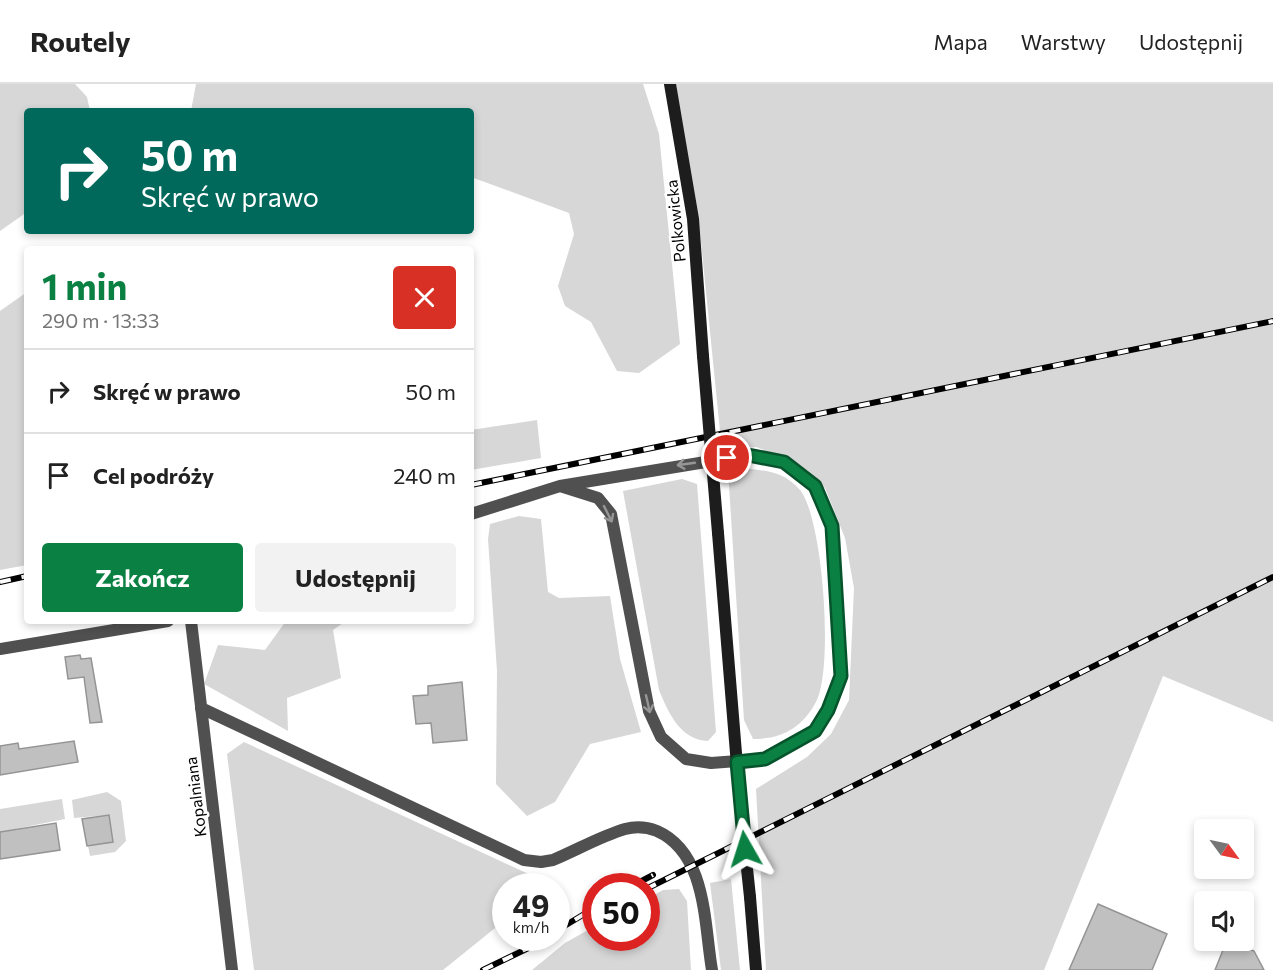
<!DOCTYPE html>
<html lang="pl">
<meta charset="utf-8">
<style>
body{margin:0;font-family:Commissioner,sans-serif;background:#f2f2f2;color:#222;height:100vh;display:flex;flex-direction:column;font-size:22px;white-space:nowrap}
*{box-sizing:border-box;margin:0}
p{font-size:20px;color:#767676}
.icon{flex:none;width:33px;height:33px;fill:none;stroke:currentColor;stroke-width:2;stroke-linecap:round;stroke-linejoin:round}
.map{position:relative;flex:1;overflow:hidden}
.sheet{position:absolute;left:24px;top:162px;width:450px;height:378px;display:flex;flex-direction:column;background:#fff;border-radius:6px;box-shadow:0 3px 9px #0003}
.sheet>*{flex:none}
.top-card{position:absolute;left:24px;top:24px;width:450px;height:126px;border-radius:6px;box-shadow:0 3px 9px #0003;background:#00695c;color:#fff;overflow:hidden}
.needle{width:39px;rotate:123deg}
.buttons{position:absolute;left:1194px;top:735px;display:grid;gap:12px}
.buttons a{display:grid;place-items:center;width:60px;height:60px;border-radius:6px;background:#fff;box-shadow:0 3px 9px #0003;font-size:30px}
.speed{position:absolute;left:492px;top:789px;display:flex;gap:12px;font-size:30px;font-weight:700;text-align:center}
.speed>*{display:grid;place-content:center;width:78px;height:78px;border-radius:50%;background:#fff;box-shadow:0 3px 9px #0003;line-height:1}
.speed small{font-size:15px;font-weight:400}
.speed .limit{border:9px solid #d22;background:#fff;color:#111}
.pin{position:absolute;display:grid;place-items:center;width:51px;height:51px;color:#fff;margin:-26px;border:3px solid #fff;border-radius:50%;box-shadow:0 2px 6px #0007}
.me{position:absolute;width:66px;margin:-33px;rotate:354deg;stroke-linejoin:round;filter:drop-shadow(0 0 4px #0008)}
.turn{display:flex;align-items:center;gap:21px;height:126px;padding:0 18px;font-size:27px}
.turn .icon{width:78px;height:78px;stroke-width:2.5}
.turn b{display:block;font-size:42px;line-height:51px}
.round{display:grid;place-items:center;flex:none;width:63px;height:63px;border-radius:6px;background:#f2f2f2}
.headline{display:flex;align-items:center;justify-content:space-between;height:102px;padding:0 18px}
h1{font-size:36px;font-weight:700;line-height:45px;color:#0b8043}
.primary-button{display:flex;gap:12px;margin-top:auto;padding:12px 18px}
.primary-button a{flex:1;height:69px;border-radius:6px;background:#0b8043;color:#fff;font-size:24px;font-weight:700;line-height:69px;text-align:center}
.primary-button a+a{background:#f2f2f2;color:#222}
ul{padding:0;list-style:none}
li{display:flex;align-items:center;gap:18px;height:84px;padding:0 18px;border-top:2px solid #e0e0e0}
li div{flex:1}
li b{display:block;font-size:22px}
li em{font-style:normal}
header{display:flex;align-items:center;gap:36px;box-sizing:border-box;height:84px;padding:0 30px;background:#fff;border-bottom:2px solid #e0e0e0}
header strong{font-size:28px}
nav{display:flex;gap:33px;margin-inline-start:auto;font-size:21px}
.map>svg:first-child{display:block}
.green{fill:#d7d7d7}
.building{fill:#c0c0c0;stroke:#949494;stroke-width:1.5}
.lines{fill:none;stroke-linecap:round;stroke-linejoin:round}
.minor{stroke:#505050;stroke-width:12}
.secondary{stroke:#1d1d1d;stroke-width:12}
.rail-casing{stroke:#000;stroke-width:6}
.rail{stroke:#fff;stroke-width:4;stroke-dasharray:11;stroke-linecap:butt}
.secondary-bridge{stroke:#1d1d1d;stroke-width:12}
.oneway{stroke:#969696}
.route-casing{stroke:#07532c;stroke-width:15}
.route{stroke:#0b8043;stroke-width:10}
.labels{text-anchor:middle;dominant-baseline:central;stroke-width:5;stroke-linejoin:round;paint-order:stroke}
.street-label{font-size:16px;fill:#000;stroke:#fff}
</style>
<header>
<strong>Routely</strong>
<nav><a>Mapa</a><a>Warstwy</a><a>Udostępnij</a></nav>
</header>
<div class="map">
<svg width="1273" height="886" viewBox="0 0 1273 886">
<rect width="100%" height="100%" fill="#fff"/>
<g class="green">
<polygon points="0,0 75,0 87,13 90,27 27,27 27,128 0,147"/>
<polygon points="196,0 643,0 659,50 680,260 639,289 617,287 591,238 565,222 558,202 574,150 569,129 471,93 471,27 191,27"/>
<polygon points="676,0 1273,0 1273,638 1163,592 1044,886 766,886 756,705 807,673 831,650 849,616 854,504 845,454 825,404 781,372 756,363 722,367 700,148"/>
<polygon points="27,208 27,481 0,486 0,227"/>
<polygon points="537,336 541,374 471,386 471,346"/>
<path d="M751,385C771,387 786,390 800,406C823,434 834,585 816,618C802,644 782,655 753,655L744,636L728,386Z"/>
<path d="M682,395L697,400L716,648L708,657C680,656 668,628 659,606L623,407Z"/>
<polygon points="519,432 541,435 548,508 559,514 610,512 620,575 641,648 590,660 555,718 527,732 496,700 497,587 488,455 490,440"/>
<polygon points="286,537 346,537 333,546 341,594 287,614 288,647 204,600 218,561 265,566"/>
<polygon points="244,658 535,793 540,802 506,802 505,836 443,886 254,886 227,670"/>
<polygon points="107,708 121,717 126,757 115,768 90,772 88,762 113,757 109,731 74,734 72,716"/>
<polygon points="62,715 65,735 0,748 0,725"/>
<polygon points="731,795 740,886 721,886 710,799"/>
<polygon points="679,805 687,817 691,886 532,886 565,859 595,842 596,854 646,854 647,815 663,806"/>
</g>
<g class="building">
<polygon points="80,571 81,575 91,574 102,638 90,639 84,593 68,595 65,573"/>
<polygon points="462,598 467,656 433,659 431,639 416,640 413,612 428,611 428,602"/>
<polygon points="74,657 78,678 0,691 0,662 18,659 19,665"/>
<polygon points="109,731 113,758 87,762 82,735"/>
<polygon points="56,739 60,766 0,775 0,748"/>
<polygon points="1098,820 1167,850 1152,886 1069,886"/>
<polygon points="1227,856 1254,867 1264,886 1215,886"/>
</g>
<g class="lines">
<g class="minor">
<polyline points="471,430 560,402 748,371 784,378 815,402 832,442 841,592 828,626 815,647 765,675 711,679 686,675 661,653 649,627 611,430 598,414 560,402"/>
<polyline points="191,537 232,886"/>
<polyline points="0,565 168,537"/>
<path d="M201,624L524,776L541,778L553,776C577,766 601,752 625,745C636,742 647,743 657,747C707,769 704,840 712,886"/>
</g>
<g class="secondary">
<polyline points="670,0 693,135 703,272"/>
<polyline points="718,449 740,718"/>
<polyline points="750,813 756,886"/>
</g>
<g class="rail-casing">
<g id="rail">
<polyline points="471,401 1273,237"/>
<polyline points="0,498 27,492"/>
<polyline points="632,802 653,791"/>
<polyline points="646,805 1273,493"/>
<polyline points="556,847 596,823"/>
<polyline points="483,886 549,854"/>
</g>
</g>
<use href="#rail" class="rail"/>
<g class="secondary-bridge">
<polyline points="703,272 718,449"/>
<polyline points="740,718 750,813"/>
</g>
</g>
<defs><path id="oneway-shaft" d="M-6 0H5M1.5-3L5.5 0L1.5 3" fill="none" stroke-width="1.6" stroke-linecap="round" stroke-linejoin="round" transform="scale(1.5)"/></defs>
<g class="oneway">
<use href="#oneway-shaft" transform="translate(686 380) rotate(172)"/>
<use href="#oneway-shaft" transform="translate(608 430) rotate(63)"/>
<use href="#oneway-shaft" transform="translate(648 620) rotate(77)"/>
</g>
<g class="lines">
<g class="route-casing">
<polyline id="route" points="727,374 748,371 784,378 815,402 832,442 841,592 828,626 815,647 765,675 737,678 745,765"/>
</g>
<use href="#route" class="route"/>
</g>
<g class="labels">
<g class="street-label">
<text transform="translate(675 137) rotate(-96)">Polkowicka</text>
<text transform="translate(195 713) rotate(-97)">Kopalniana</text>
</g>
</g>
</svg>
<div class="buttons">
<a><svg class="needle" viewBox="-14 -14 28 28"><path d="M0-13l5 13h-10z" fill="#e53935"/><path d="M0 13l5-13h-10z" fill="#767676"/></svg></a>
<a><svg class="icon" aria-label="sound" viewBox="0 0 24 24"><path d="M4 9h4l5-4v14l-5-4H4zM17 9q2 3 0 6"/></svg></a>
</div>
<div class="speed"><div>49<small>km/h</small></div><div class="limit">50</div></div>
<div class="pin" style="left:727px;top:374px;background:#d93025"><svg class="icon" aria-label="arrive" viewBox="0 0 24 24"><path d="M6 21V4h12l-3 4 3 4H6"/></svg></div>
<svg class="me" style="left:745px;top:765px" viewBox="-20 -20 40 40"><path d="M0-17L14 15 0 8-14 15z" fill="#0b8043" stroke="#fff" stroke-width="4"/></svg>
<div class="top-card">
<div class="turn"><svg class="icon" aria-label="right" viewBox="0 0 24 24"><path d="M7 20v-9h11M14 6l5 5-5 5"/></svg><div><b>50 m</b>Skręć w prawo</div></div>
</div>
<section class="sheet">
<div class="headline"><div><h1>1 min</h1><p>290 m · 13:33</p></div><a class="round" style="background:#d93025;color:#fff"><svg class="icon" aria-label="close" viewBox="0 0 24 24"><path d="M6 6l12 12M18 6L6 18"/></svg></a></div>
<ul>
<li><svg class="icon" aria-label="right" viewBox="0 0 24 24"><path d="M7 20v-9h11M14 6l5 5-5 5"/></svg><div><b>Skręć w prawo</b></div><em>50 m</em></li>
<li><svg class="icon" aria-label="arrive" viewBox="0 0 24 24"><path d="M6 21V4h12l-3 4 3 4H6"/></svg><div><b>Cel podróży</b></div><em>240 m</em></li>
</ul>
<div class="primary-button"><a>Zakończ</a><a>Udostępnij</a></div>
</section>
</div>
